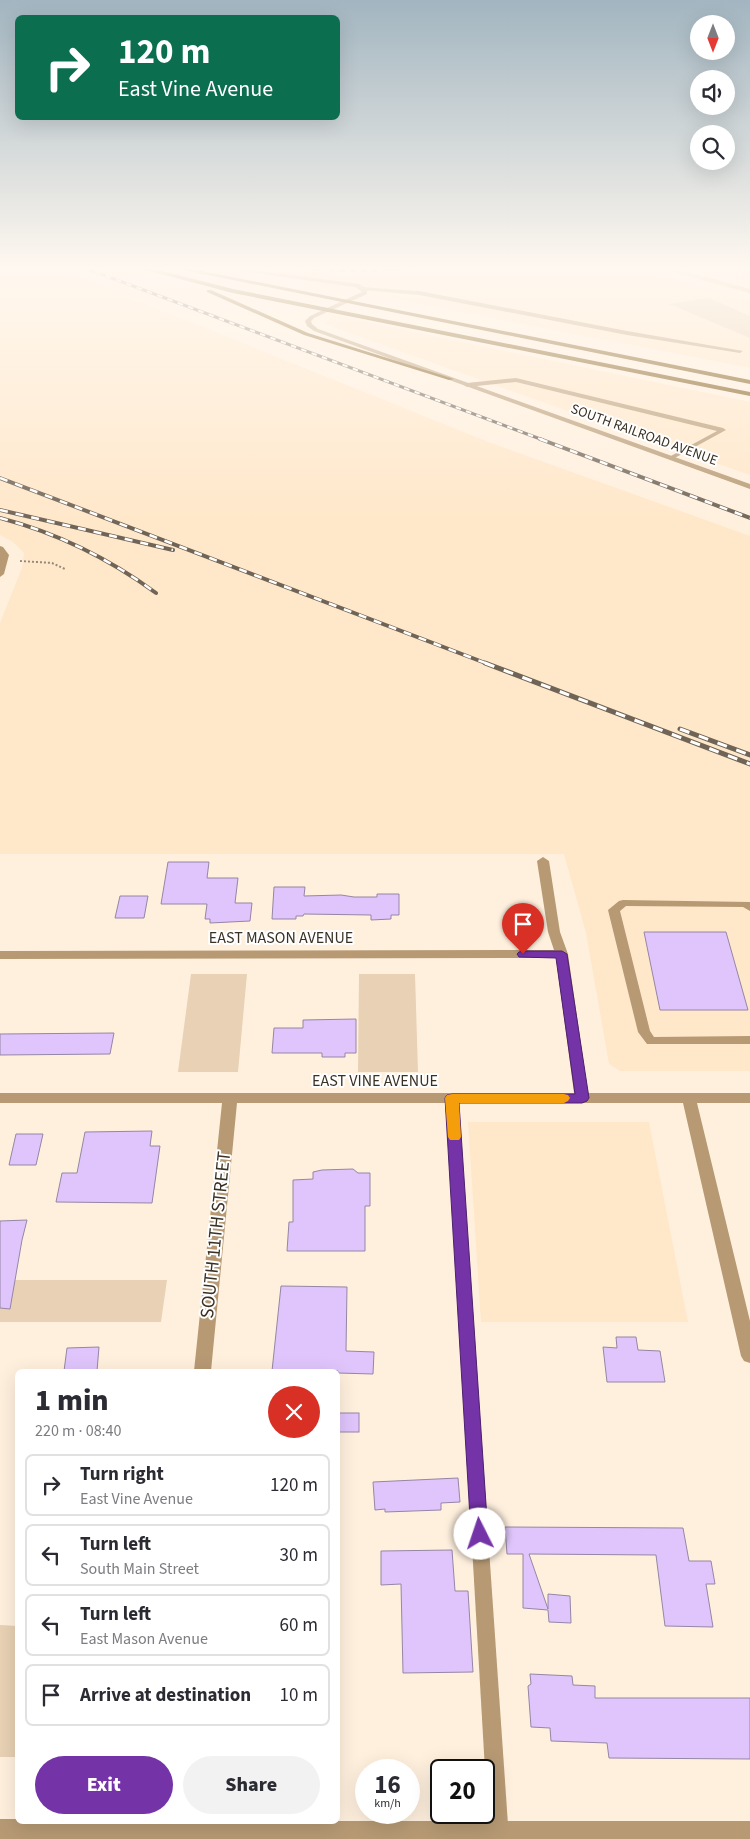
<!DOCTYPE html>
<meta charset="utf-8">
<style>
body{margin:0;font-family:"Source Sans 3",sans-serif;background:#f2f2f3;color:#2b2b33;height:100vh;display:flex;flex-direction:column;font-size:19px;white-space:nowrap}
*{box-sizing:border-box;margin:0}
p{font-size:16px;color:#7c7c81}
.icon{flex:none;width:28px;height:28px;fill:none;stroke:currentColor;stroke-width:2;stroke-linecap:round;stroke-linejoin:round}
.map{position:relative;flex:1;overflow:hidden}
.drawer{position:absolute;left:15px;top:1369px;width:325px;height:455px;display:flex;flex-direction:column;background:#fff;border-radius:8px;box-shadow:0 5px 20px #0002}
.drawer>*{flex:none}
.guide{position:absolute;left:15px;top:15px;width:325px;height:105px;border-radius:8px;box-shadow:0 5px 20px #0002;background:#0b6e4f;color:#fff;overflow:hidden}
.needle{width:32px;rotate:180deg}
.controls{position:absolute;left:690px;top:15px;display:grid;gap:10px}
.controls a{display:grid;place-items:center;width:45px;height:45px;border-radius:50%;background:#fff;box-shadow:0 5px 20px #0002;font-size:25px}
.speed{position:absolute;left:355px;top:1759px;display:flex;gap:10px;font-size:25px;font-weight:700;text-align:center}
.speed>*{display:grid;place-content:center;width:65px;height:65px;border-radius:50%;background:#fff;box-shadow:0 5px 20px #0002;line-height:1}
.speed small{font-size:12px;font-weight:400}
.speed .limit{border:2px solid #111;border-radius:8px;background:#fff;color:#111}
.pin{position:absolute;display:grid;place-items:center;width:42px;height:42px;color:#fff;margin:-51px -21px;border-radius:50% 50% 50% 0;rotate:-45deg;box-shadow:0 0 5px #0007}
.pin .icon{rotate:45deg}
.me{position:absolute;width:55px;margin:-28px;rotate:356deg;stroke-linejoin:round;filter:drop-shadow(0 0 4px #0008)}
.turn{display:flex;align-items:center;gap:18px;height:105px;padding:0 20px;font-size:22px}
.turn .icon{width:65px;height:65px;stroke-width:2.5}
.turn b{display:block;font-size:35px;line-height:42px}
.round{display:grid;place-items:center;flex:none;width:52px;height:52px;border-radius:26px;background:#f2f2f3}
.head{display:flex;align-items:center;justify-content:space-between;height:85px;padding:0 20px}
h1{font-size:30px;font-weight:800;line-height:38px}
.action{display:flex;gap:10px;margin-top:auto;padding:10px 20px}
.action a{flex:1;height:58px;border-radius:30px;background:#7533a8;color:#fff;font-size:20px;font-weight:800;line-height:58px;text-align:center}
.action a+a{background:#f2f2f3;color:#2b2b33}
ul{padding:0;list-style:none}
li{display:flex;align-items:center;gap:15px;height:62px;margin:0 10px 8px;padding:0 10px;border:2px solid #e1e1e2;border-radius:8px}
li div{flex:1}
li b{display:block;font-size:19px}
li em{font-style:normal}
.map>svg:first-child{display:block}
.built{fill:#ffe7c9}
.green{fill:#e8d1b4}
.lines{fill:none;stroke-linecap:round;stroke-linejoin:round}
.stream{stroke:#dab684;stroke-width:4}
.building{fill:#dfc5fb;stroke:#9586a5}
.path{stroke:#958a7a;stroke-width:2;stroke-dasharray:2 2;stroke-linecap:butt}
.service{fill:#b79a74;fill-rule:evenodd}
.minor{fill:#b79a74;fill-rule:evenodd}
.tertiary{fill:#b79a74;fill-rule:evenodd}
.primary{fill:#7a530f;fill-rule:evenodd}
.rail-far2-casing{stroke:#6f6456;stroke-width:3}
.rail-far1-casing{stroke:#6f6456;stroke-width:4}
.rail-casing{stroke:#6f6456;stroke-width:5}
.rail-far2{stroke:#fff;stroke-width:2;stroke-dasharray:5.5;stroke-linecap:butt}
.rail-far1{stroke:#fff;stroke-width:2.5;stroke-dasharray:8;stroke-linecap:butt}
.rail{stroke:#fff;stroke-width:3;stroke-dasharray:10;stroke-linecap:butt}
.route{fill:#7533a8;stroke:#4c216d}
.slow{fill:#f59e0b}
.labels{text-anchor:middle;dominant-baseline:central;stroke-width:4;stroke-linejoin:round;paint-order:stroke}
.far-street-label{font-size:14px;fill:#3a3124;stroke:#fff}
.street-label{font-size:16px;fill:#3a3124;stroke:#fff}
.near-street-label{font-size:19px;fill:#3a3124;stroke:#fff}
</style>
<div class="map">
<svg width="750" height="1839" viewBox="0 0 750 1839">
<rect width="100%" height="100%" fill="#fff0de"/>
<g class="built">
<polygon points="56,268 486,441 750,536 750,1071 620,1071 609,1064 586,933 564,854 0,854 0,623 22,568 24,553 13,542 0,535 0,269"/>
<polygon points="252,268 426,268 349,272 280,269 295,273 341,275 408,273 453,268 619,268 650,274 750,300 750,368 323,285"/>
<polygon points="696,268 750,268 750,283"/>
<polygon points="333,315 750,402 750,475 489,383 325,324"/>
<polygon points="468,1122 649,1122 688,1322 481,1322"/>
</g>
<g class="green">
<polygon points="709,298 750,316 750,338 669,304"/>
<polygon points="191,974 247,974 238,1072 178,1072"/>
<polygon points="359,974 415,974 418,1072 358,1072"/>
<polygon points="0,1280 167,1280 161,1322 0,1322"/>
<polygon points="0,1625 17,1626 17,1757 0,1757"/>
</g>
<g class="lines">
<polyline class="stream" points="673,270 750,291"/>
</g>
<g class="building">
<polygon points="168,862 209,862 207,878 238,878 235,903 252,903 250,921 210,923 210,919 205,919 207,904 161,904"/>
<polygon points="274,887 305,887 304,896 341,895 354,897 377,897 377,894 399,894 399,915 391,915 391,919 371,920 371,915 304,914 303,916 296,916 296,919 272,919"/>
<polygon points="120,896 148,896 144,918 115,918"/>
<polygon points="644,932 726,932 748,1010 660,1010"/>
<polygon points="356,1019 356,1053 345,1053 345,1057 322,1057 322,1053 272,1053 274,1028 303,1028 303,1020"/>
<polygon points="114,1033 110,1054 0,1055 0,1034"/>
<polygon points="152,1131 150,1146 160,1146 152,1203 56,1202 62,1173 77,1173 85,1132"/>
<polygon points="16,1134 43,1134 36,1165 9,1165"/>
<polygon points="353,1169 358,1173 370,1173 370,1206 365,1206 365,1251 287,1251 289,1222 293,1222 293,1180 313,1179 313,1172 322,1170"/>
<polygon points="27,1220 22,1240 10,1309 0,1308 0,1221"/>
<polygon points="281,1286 347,1287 346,1351 374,1352 373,1374 338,1373 338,1371 272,1371"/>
<polygon points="616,1337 636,1337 638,1350 660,1351 665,1382 607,1382 603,1347 617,1348"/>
<polygon points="99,1347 97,1371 64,1371 67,1348"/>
<rect x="338" y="1413" width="21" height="19"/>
<polygon points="458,1478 460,1502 441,1503 441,1510 385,1512 385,1509 375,1510 373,1482"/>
<polygon points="505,1527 683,1528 689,1561 711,1561 715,1584 706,1584 713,1627 665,1626 656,1555 529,1554 548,1609 548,1594 570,1596 571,1623 549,1622 548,1610 523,1608 523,1554 507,1554"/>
<polygon points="452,1550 455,1591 468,1591 473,1672 403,1673 401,1584 381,1585 381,1551"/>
<polygon points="530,1674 572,1676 573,1685 595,1686 595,1698 750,1698 750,1759 609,1758 607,1743 551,1741 550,1728 531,1727 528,1686 531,1684"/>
</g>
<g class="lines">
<polyline class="path" points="20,561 52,563 65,569"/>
<g class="service">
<polygon points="361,287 419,291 627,331 743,351 740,353 627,335 419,295 363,290"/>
<polygon points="516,378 723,428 726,430 671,460 668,458 669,457 717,431 516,382 467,387 464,385 467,383"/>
<polygon points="623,900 750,902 750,911 743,907 626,906 620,911 650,1031 654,1037 750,1036 750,1044 647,1044 638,1032 608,910 619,901"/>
<polygon points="452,1094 457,1095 458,1098 509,1839 489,1839 446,1098 447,1095"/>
</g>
<g class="minor">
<polygon points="0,546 3,547 9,555 4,574 0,577"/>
<polygon points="543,857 549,861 560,932 568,954 588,1093 750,1093 750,1103 697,1103 750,1321 750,1363 744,1361 741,1356 683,1103 237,1103 211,1371 194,1371 222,1103 0,1103 0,1093 574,1093 556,958 0,959 0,951 554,950 548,932 537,861"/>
<polygon points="0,1819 18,1819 18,1821 750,1821 750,1839 0,1839"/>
</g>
<polygon class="tertiary" points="218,268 239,268 359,284 367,289 367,294 314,318 311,321 312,324 318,329 750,484 750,489 314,331 307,326 305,321 310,316 362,292 355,287"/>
<g class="primary">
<polygon points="138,268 150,268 233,289 750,392 750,396 233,293"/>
<polygon points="173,268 187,268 750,380 750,384"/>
<polygon points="207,290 211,290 308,333 454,379 449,380 304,335 207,292"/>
</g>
<g class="rail-far2-casing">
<g id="rail-far2">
<polyline points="85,268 543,440"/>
<polyline points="301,268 352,271 412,268"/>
</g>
</g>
<g class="rail-far1-casing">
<g id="rail-far1">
<polyline points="540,439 750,518"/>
<polyline points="0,478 488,664"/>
<polyline points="0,510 173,550"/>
<path d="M0,518C57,533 108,558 156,593"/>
</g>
</g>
<g class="rail-casing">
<g id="rail">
<polyline points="485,663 750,764"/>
<polyline points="680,729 750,755"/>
</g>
</g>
<use href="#rail-far2" class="rail-far2"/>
<use href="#rail-far1" class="rail-far1"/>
<use href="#rail" class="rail"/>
</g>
<linearGradient id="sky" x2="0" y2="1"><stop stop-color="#a2b5c0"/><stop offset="0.51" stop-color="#fff8f0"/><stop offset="1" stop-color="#fff8f0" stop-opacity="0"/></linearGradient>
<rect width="750" height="526" fill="url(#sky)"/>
<polygon class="route" points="523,951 562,951 567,954 589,1098 587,1101 582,1103 459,1103 488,1534 486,1540 480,1542 474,1540 471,1534 445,1098 447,1095 452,1094 575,1094 556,958 519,957 517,954 519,952"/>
<polygon class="slow" points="452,1094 564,1094 568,1095 570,1098 568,1101 564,1103 459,1103 461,1137 459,1140 450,1140 448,1137 445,1098 447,1095"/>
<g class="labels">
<g class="far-street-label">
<text transform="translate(644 435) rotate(20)">SOUTH RAILROAD AVENUE</text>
</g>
<g class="street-label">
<text x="281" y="938">EAST MASON AVENUE</text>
<text x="375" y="1081">EAST VINE AVENUE</text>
</g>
<g class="near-street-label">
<text transform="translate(216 1235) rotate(-84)">SOUTH 11TH STREET</text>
</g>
</g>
</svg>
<div class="controls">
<a><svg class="needle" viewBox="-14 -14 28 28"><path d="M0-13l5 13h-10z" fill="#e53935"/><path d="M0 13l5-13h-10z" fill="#7c7c81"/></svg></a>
<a><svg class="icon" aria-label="sound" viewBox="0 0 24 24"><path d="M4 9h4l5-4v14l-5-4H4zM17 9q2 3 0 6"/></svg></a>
<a><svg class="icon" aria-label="search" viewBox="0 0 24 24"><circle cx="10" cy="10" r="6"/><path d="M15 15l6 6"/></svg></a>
</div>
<div class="speed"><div>16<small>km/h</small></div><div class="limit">20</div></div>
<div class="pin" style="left:523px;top:954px;background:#d93025"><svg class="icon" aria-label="arrive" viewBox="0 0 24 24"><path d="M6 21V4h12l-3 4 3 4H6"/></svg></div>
<svg class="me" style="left:480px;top:1534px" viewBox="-20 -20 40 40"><circle r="19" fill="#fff"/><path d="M0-13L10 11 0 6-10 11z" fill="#7533a8"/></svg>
<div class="guide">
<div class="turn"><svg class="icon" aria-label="right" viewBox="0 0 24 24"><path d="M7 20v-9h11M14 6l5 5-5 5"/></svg><div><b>120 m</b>East Vine Avenue</div></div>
</div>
<section class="drawer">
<div class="head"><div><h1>1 min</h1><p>220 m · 08:40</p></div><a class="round" style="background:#d93025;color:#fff"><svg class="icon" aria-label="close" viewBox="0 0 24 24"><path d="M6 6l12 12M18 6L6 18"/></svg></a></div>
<ul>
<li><svg class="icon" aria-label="right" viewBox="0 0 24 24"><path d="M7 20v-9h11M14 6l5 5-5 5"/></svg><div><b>Turn right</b><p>East Vine Avenue</p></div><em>120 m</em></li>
<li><svg class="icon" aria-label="left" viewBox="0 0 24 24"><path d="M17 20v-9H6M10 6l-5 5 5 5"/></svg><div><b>Turn left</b><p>South Main Street</p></div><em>30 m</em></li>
<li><svg class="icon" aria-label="left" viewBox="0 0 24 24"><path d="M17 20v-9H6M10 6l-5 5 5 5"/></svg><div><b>Turn left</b><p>East Mason Avenue</p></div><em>60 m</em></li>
<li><svg class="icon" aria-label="arrive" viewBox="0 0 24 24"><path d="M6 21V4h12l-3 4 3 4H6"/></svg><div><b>Arrive at destination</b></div><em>10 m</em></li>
</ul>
<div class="action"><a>Exit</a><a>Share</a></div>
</section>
</div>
